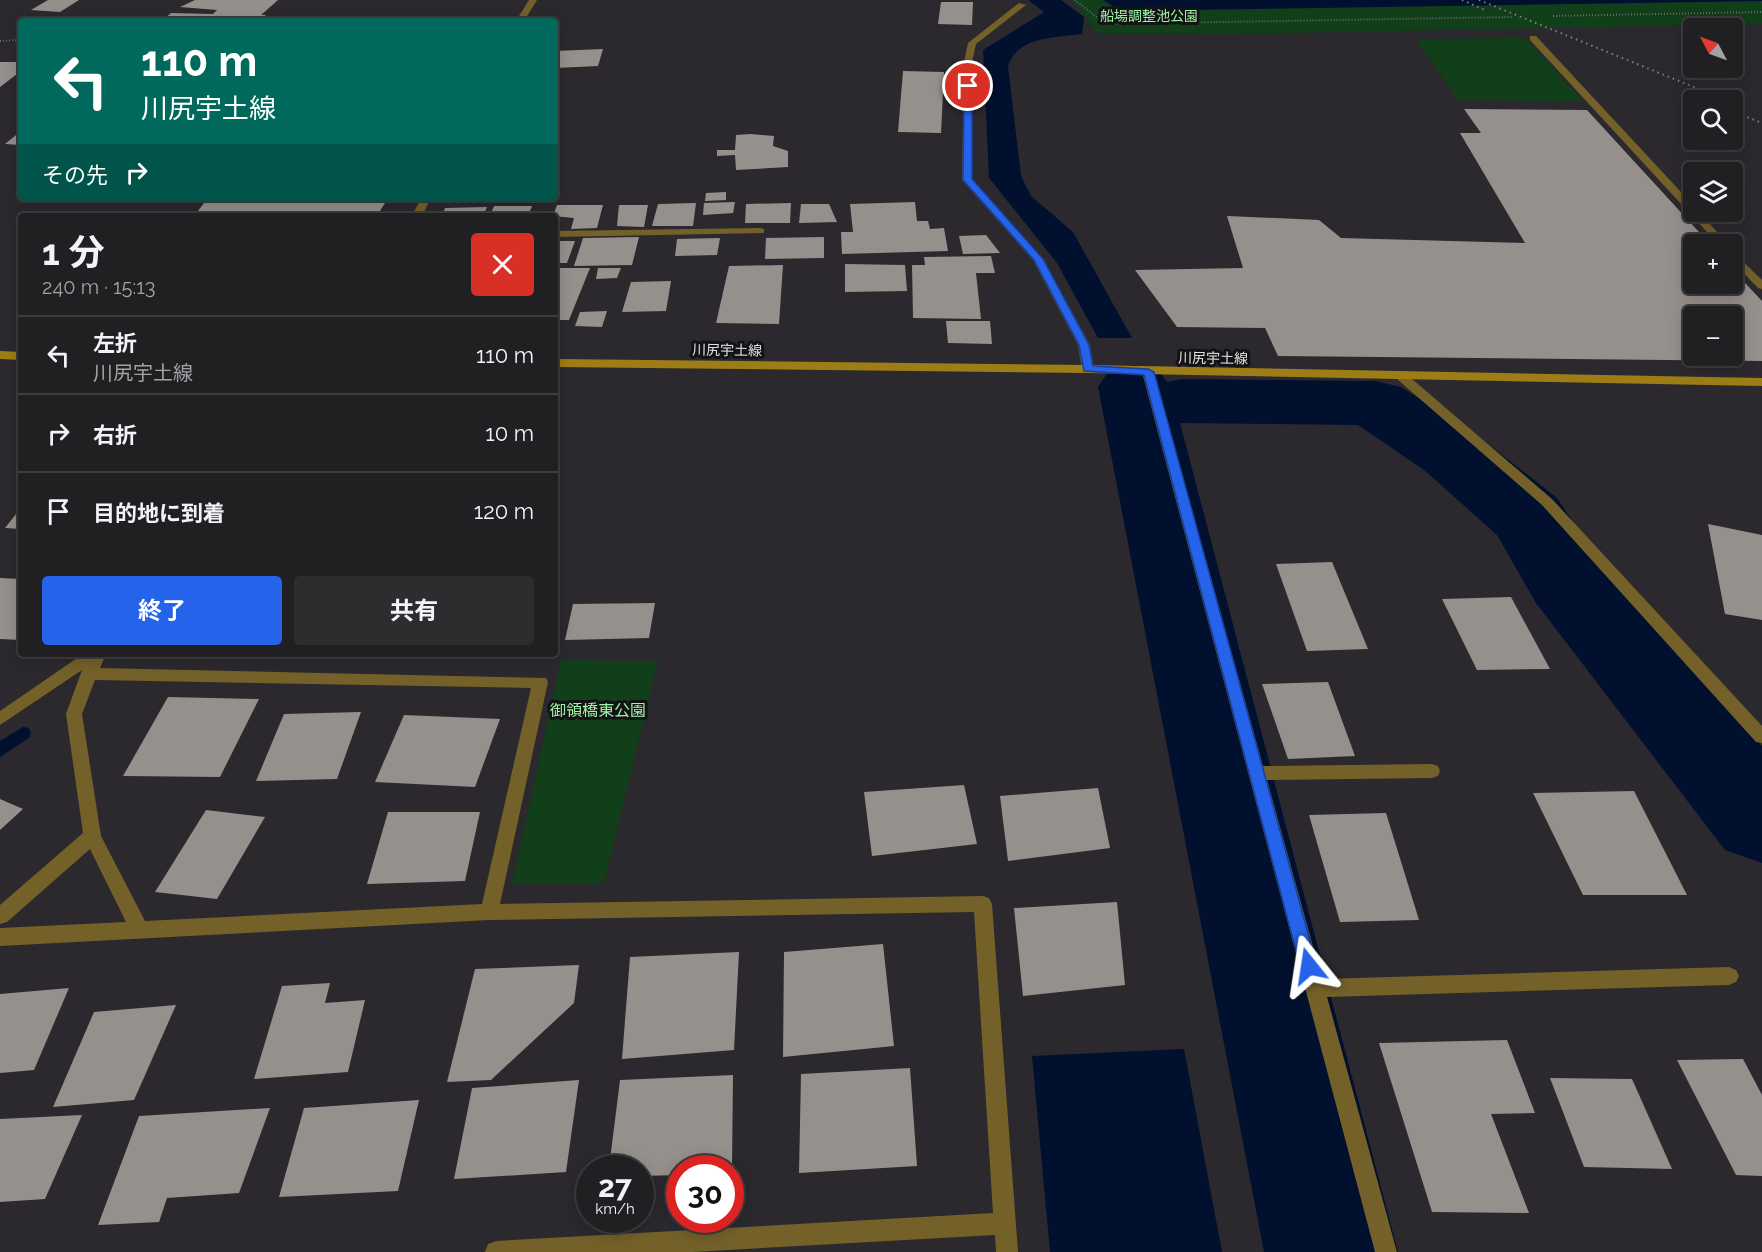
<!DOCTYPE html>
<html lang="ja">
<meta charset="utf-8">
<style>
body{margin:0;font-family:Raleway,"Noto Sans JP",sans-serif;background:#2d2c2f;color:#f1f3f6;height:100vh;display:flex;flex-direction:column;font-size:22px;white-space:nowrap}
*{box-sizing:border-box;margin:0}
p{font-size:20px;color:#a2a2a5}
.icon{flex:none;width:33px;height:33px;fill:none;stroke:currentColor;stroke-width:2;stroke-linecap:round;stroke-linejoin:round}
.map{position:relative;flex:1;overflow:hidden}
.drawer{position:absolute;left:18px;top:213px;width:540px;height:444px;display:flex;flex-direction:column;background:#201f22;border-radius:6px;box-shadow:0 3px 15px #0003,0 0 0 2px #3d3d40}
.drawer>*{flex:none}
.top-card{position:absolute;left:18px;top:18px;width:540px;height:183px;border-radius:6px;box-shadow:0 3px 15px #0003,0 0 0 2px #3d3d40;background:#00695c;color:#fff;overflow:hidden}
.needle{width:39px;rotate:311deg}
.buttons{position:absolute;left:1683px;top:18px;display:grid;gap:12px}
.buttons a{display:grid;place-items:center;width:60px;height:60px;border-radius:6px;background:#201f22;box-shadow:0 3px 15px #0003,0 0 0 2px #3d3d40;font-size:30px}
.speed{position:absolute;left:576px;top:1155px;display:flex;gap:12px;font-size:30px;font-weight:700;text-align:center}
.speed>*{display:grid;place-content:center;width:78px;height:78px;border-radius:50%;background:#201f22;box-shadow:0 3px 15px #0003,0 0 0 2px #3d3d40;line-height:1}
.speed small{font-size:15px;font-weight:400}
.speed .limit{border:9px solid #d22;background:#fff;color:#111}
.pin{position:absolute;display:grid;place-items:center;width:51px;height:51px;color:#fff;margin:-26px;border:3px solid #fff;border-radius:50%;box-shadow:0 2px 6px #0007}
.me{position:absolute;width:66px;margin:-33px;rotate:345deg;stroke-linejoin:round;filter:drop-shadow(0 0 4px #0008)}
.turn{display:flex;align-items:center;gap:21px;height:126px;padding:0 24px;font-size:27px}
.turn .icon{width:78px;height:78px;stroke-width:2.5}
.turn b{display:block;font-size:42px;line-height:51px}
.then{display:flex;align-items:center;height:57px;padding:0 24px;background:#0003;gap:12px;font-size:22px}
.round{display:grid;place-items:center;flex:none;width:63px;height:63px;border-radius:6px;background:#2d2c2f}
.overview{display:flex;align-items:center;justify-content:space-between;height:102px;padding:0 24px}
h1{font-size:36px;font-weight:700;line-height:45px}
.cta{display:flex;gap:12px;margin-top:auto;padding:12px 24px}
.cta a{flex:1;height:69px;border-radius:6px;background:#2563eb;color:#fff;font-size:24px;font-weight:700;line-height:69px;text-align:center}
.cta a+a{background:#2d2c2f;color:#f1f3f6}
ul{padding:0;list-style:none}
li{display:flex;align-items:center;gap:18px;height:78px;padding:0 24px;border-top:2px solid #3d3d40}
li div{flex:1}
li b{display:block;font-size:22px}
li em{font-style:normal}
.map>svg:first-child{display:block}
.green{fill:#113f19}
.water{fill:#00102e}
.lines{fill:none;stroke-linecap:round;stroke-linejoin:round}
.stream{fill:#00102e;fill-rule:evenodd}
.river{fill:#00102e;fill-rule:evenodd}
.building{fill:#96908d;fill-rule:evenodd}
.path{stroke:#6b696d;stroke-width:2;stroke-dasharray:1 2;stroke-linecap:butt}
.minor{fill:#746129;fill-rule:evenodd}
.secondary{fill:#9d7e16;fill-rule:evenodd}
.rail{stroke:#818083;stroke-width:2;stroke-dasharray:1.5 4;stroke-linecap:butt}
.route{fill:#2563eb;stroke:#184099;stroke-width:1.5}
.labels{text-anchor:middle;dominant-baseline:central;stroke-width:6;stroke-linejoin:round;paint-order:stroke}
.far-park-label{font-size:14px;fill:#9af6a3;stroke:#131214}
.far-street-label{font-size:14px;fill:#e1e0e3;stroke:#131214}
.park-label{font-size:16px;fill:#9af6a3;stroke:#131214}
</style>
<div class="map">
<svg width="1762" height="1252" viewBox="0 0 1762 1252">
<rect width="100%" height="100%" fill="#2b292d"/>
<g class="green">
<polygon points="1073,0 1762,0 1762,24 1231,34 1097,33"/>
<polygon points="1525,38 1583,101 1458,100 1416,39"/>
<polygon points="561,660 658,661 604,883 512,884"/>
</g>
<g class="water">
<path d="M1028,0H1061L1084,17L1082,34C1055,38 1018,36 1008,66L1021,176L1031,196L1073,232L1132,338H1098L1057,263L989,178L983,50L1044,12Z"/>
<polygon points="1103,0 1762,0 1762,1 1121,11"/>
<polygon points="1184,1049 1222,1252 1050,1252 1032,1056"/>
</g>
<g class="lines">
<polygon class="stream" points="23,727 29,728 31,733 29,738 0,757 0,741"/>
<polygon class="river" points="1134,365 1160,372 1167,382 1182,379 1375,381 1401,387 1478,436 1557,498 1598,559 1762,746 1762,863 1725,850 1536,603 1497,535 1424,470 1358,425 1180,423 1398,1252 1264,1252 1098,387 1108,372"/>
</g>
<g class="building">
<polygon points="48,0 79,0 60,12 31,10"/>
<polygon points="278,0 261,15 266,15 259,21 162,21 171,13 213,14 217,10 180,7 195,0"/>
<polygon points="941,2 973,2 972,25 938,24"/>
<polygon points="603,49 598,66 555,68 555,51"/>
<polygon points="0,62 21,62 21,71 0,87"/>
<polygon points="903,71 944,72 941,133 898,132"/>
<path d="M1464,109L1587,110L1710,244H1694V284H1732V269L1762,301V361L1278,356L1265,328L1177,327L1135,270L1243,268L1227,216L1319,220L1341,238L1525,243L1460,133H1481ZM1694,316H1732V356H1694Z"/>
<polygon points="21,131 21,145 5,144"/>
<polygon points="751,134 774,136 773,146 788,151 788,167 736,170 735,155 717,156 717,150 735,150 736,135"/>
<polygon points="726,192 726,200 705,201 706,193"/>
<polygon points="208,198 388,198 377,216 194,216"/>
<polygon points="735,202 733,213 703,215 704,203"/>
<polygon points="915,202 917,221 928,221 930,229 944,228 948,251 842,254 841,232 853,232 850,204"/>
<polygon points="696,203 693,226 652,226 658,204"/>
<polygon points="791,203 790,223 745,223 746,204"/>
<polygon points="801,204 829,204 837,222 799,223"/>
<polygon points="557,205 603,205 597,228 571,229 574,218 553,216"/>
<polygon points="619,205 648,205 644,227 617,226"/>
<polygon points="494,206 532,206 528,216 490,216"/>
<polygon points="487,207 483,216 442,216 445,208"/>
<polygon points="986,235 1000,253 963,254 959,236"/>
<polygon points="639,237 632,265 574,266 583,238"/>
<polygon points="824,237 824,258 765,259 766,238"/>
<polygon points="720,238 717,255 675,256 677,239"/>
<polygon points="555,241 575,241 567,263 555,263"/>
<polygon points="991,256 995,273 976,273 981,319 913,318 912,265 925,265 924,257"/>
<polygon points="845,264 905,265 907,291 845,292"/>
<polygon points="783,265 779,324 716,323 729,266"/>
<polygon points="555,268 590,268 569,320 555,320"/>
<polygon points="598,268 621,268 617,278 596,279"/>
<polygon points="671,281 666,311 622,312 631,282"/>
<polygon points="607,311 602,327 575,326 580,312"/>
<polygon points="946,321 990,321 992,344 948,343"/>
<polygon points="21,508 21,529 5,528"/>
<polygon points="1708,524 1762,535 1762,620 1725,614"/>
<polygon points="1332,562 1368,649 1307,651 1276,564"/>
<polygon points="0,578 21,579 21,640 0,639"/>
<polygon points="1511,597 1550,669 1477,670 1442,599"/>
<polygon points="655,603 649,638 565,640 573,604"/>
<polygon points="1328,682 1355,756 1288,759 1262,684"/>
<polygon points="168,697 259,699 220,777 123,776"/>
<polygon points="361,712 337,779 256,781 284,714"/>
<polygon points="404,715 500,719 475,787 375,782"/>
<polygon points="964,785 977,844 872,856 864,792"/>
<polygon points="1098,788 1110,848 1008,861 1000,796"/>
<polygon points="1634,791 1687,895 1583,895 1533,793"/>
<polygon points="0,799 23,809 0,830"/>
<polygon points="206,810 265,817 217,899 155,892"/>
<polygon points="388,812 480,812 465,881 367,884"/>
<polygon points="1386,813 1419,920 1340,922 1309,815"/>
<polygon points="1117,902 1125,985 1023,996 1014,908"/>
<polygon points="883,944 894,1046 783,1057 784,952"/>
<polygon points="739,952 734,1050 622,1059 630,957"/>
<polygon points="579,965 574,1003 491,1080 447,1082 475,969"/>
<polygon points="330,983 325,1003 365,1000 348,1072 254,1079 282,986"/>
<polygon points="69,988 34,1070 0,1073 0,994"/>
<polygon points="176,1005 134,1100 53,1107 94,1012"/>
<polygon points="1507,1040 1535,1113 1491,1114 1529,1213 1432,1212 1379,1043"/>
<polygon points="1743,1059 1762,1095 1762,1176 1736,1175 1677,1060"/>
<polygon points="910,1068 917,1166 799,1173 801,1074"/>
<polygon points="733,1075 732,1168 680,1168 680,1175 640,1176 640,1168 609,1168 620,1080"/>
<polygon points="1550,1078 1632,1079 1672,1169 1584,1167"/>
<polygon points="579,1080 566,1172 454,1179 472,1088"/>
<polygon points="419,1100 398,1191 279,1197 304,1108"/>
<polygon points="270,1108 239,1193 167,1198 159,1222 98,1225 139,1116"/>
<polygon points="82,1115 45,1199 0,1202 0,1119"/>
</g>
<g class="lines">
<g class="path">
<polyline points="1075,0 1105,24 1512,17"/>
<polyline points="1553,16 1762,12"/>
<polyline points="0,41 19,40"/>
</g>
<g class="minor">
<polygon points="529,0 537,0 524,21 516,21"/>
<polygon points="1019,3 1026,5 976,44 972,62 972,180 1043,259 1090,345 1094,369 1088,373 1082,369 1078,345 1033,260 962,180 964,62 968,43"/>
<polygon points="1530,36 1536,36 1694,206 1694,212 1699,212 1728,244 1718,244 1530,40"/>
<polygon points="421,198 431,198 422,216 412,216"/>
<polygon points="760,228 764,229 764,233 555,237 555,231"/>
<polygon points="1732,251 1762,280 1762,289 1758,288 1732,261"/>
<polygon points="1148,368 1154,372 1263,766 1432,764 1438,766 1440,771 1438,776 1432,778 1267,780 1322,979 1729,967 1736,970 1739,976 1736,982 1729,985 1327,997 1397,1252 1375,1252 1142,372"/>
<polygon points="1401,372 1405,373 1552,499 1762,726 1762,743 1756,742 1542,505 1397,379 1395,376"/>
<path d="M83,654H106L100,668L546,678L548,682L500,904L983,896L989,898L992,904L1018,1252H996L995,1235L692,1252H485L488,1244L496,1241L993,1213L974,912L489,920L0,946V928L126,922L90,849L7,922L0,924V905L83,833L66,714L82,670L0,725V711ZM95,680L531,688L482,904L145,921L101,836L82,714Z"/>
</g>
<g class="secondary">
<polygon points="0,351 21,352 21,360 0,359"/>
<polygon points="555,359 1088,365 1762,378 1762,386 1088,373 555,367"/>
</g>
<g class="rail">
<polyline points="1462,0 1485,10"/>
<polyline points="1479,0 1726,100"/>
<polyline points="1732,111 1762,123"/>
</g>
</g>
<polygon class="route" points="968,83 972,86 972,179 1043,259 1089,345 1093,366 1148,369 1154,372 1317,966 1315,972 1309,974 1302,972 1300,966 1144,375 1084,371 1079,345 1034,260 963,180 964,86"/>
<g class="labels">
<g class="far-park-label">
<text x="1149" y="16">船場調整池公園</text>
</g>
<g class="far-street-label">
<text transform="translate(727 350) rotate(1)">川尻宇土線</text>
<text transform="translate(1213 358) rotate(1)">川尻宇土線</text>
</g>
<g class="park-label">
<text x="598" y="710">御領橋東公園</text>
</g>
</g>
</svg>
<div class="buttons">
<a><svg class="needle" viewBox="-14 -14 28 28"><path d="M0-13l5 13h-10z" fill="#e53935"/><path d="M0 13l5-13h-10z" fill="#a2a2a5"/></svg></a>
<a><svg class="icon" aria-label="search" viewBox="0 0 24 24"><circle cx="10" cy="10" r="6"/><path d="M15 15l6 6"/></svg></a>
<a><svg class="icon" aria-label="layers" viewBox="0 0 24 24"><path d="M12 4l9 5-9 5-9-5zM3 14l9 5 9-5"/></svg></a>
<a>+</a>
<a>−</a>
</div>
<div class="speed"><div>27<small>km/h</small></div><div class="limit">30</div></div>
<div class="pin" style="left:968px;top:86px;background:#d93025"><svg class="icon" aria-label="arrive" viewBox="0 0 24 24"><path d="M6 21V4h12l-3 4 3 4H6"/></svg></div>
<svg class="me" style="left:1309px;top:966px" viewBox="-20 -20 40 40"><path d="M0-17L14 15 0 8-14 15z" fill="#2563eb" stroke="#fff" stroke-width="4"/></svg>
<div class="top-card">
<div class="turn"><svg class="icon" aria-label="left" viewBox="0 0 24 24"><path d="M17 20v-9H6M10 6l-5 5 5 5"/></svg><div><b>110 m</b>川尻宇土線</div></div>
<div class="then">その先<svg class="icon" aria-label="right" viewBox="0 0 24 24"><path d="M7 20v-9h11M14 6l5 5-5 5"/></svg></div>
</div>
<section class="drawer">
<div class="overview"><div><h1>1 分</h1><p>240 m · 15:13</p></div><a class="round" style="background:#d93025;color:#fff"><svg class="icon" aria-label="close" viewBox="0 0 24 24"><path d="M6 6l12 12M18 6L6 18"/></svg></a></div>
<ul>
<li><svg class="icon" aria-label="left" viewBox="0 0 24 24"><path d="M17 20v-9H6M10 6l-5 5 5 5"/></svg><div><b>左折</b><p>川尻宇土線</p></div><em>110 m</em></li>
<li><svg class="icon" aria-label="right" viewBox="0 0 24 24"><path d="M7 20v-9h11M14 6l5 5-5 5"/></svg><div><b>右折</b></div><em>10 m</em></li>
<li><svg class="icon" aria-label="arrive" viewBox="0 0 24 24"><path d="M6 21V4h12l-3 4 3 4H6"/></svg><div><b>目的地に到着</b></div><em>120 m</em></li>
</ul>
<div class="cta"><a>終了</a><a>共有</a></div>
</section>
</div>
